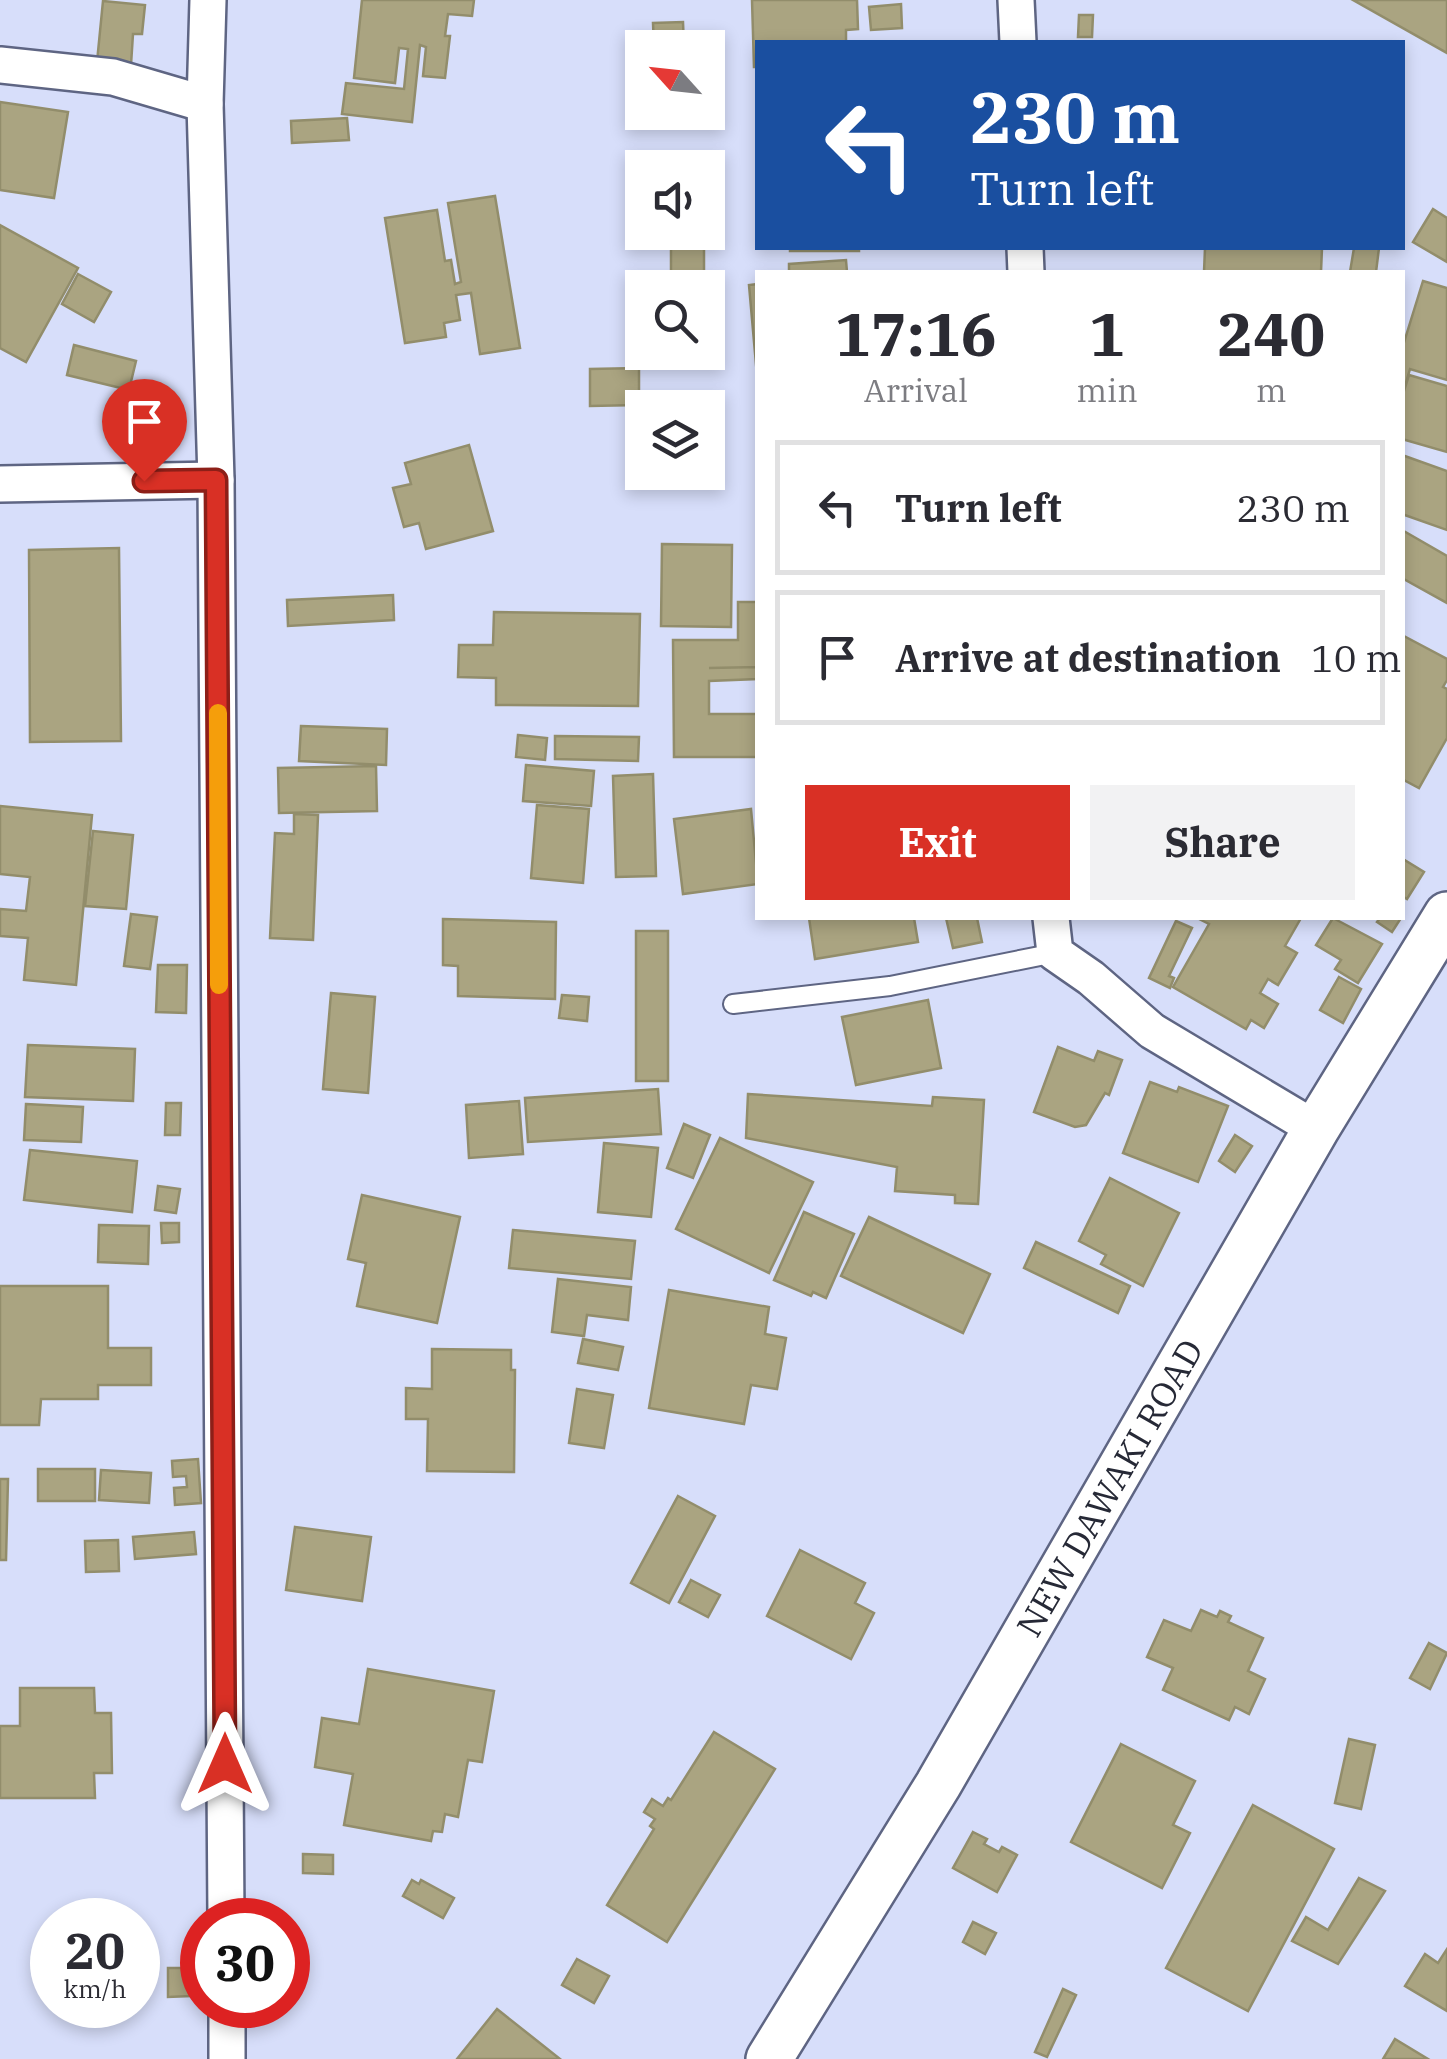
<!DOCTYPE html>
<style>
body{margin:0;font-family:"IBM Plex Serif",serif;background:#f2f2f3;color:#2b2b33;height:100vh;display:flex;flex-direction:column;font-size:38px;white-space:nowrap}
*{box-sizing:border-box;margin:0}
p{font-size:32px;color:#7c7c81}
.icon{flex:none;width:55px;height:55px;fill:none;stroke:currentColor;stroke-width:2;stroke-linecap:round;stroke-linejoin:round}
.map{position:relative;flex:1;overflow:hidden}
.details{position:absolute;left:755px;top:270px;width:650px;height:650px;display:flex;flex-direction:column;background:#fff;border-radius:0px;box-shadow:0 5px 15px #0003}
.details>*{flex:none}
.banner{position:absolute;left:755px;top:40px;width:650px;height:210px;border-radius:0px;box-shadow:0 5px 15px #0003;background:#1a4fa0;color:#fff;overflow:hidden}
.needle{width:65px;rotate:297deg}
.fabs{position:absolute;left:625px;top:30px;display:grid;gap:20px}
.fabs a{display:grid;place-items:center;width:100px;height:100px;border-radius:0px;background:#fff;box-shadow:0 5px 15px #0003;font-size:50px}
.speed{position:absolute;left:30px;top:1898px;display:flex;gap:20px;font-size:50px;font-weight:700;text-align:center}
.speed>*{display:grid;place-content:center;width:130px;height:130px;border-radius:50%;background:#fff;box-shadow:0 5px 15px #0003;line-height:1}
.speed small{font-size:25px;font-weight:400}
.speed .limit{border:15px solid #d22;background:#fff;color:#111}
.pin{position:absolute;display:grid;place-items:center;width:85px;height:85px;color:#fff;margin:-102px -42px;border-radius:50% 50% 50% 0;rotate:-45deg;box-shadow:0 0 10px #0007}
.pin .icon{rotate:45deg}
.me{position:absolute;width:110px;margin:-55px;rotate:0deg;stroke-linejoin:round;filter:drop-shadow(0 0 8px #0008)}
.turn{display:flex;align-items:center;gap:35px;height:210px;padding:0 50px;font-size:45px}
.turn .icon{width:130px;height:130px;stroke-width:2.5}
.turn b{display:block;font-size:70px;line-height:85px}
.eta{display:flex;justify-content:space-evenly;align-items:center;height:170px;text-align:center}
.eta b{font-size:60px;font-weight:700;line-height:70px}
.button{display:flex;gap:20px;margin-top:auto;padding:20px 50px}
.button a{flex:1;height:115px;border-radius:0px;background:#d93025;color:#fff;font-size:40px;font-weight:700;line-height:115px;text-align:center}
.button a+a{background:#f2f2f3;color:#2b2b33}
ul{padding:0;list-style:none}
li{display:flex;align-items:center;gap:30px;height:135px;margin:0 20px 15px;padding:0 30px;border:5px solid #e1e1e2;border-radius:0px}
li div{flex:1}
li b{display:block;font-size:38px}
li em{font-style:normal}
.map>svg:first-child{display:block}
.building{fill:#aaa481;stroke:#928d6b;stroke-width:2.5}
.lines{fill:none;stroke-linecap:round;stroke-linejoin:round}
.service-casing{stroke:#5e6583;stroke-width:22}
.minor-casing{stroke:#5e6583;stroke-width:40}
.tertiary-casing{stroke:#5e6583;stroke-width:50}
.service{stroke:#fff;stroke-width:18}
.minor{stroke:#fff;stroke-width:35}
.tertiary{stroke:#fff;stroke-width:45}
.route-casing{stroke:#8d1f18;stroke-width:25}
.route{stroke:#d93025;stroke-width:18}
.slow{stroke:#f59e0b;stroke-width:18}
.labels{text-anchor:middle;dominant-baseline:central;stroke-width:8;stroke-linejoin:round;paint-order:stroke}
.street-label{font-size:35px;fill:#262936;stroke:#d7defa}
</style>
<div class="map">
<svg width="1447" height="2059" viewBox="0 0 1447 2059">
<rect width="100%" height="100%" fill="#d7defa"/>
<g class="building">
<polygon points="362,0 474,0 472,16 448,14 445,36 450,36 445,78 423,76 426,47 420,45 412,122 342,114 346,83 404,89 408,49 399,48 395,83 354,78"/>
<polygon points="752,0 857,0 858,29 846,30 846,42 758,42 758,67 754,67"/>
<polygon points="1353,0 1447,0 1447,53"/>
<polygon points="103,1 145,5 142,34 133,34 131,65 97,62"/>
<polygon points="901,4 902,28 871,30 869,7"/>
<polygon points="1079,15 1093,15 1092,37 1078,37"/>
<polygon points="683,22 684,48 654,48 653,23"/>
<polygon points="0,102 68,112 54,198 0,190"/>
<polygon points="347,118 349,140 292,143 291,121"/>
<polygon points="495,196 520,348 480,354 471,293 456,295 460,320 444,323 446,337 405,343 385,218 437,210 445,261 451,260 455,284 461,282 448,203"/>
<polygon points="1433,209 1447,218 1447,262 1413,242"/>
<polygon points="0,225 78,268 26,362 0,348"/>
<polygon points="671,232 704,232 704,275 671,276"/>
<rect x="790" y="248" width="69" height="3"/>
<polygon points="1205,248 1322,248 1321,272 1204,272"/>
<polygon points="1354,248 1379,248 1376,272 1350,272"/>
<polygon points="846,260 847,272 789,272 789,264"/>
<polygon points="78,274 111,292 94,322 62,304"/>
<polygon points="1423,281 1447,288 1447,380 1410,369 1402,396 1402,349"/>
<polygon points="758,284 758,387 749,285"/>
<polygon points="74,345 136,361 129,390 67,375"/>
<polygon points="639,368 639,405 590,406 590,369"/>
<polygon points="1409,375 1447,386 1447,452 1402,439 1402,397"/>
<polygon points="469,445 493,531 426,549 419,523 404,527 393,488 411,484 405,463"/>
<polygon points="1402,455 1447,471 1447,530 1402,514"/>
<polygon points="1402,530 1447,556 1447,603 1402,578"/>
<polygon points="662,544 732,545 731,627 661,626"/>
<polygon points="119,548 121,741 30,742 29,550"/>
<polygon points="393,595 394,620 288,626 287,600"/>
<polygon points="738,602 758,602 758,667 709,668 758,667 758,679 709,681 709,714 758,714 758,757 674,757 673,640 738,640"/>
<polygon points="494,612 640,614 638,706 496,705 496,678 458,677 459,645 493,645"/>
<polygon points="1402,635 1447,659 1447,680 1443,687 1447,689 1447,738 1419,788 1402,779"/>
<polygon points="301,726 387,729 386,765 299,761"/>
<polygon points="518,735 547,738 545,760 516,757"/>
<polygon points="555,736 639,737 638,761 555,759"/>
<polygon points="526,765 594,771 591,806 523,801"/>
<polygon points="376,766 377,811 279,813 278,768"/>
<polygon points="653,774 656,876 616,877 613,776"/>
<polygon points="537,805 589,809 583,883 531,878"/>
<polygon points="0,806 92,815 76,985 24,980 28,938 0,936 0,909 26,911 30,877 0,874"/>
<polygon points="751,809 758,884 683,894 674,819"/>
<polygon points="294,814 318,815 313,940 270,938 275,833 294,834"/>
<polygon points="93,831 133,835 126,909 85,906"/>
<polygon points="1403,859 1424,872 1407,899 1402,896"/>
<polygon points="131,914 157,917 150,969 124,966"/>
<polygon points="809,918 914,918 918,942 815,959"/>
<polygon points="946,918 977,918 982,942 953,948"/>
<polygon points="1197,918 1301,918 1285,946 1297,953 1278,985 1268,979 1260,993 1278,1004 1264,1028 1251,1020 1246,1029 1173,987 1209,924"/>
<polygon points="1333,918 1382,944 1358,983 1335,969 1341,960 1316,945"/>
<polygon points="1380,918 1401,918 1392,932 1377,922"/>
<polygon points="443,919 556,922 555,999 458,996 458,966 443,965"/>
<polygon points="1176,921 1192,928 1169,976 1174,978 1170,988 1149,978"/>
<rect x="636" y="931" width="32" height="150"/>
<polygon points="158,965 187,965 186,1013 156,1012"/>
<polygon points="1339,977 1361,989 1343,1023 1320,1010"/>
<polygon points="331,993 375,997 368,1093 323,1089"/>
<polygon points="562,995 589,997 587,1021 559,1018"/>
<polygon points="928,1000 941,1068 856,1085 842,1017"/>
<polygon points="28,1045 135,1049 133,1101 25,1097"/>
<polygon points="1058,1047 1094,1061 1098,1051 1122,1060 1109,1095 1105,1093 1086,1125 1075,1127 1034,1112"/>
<polygon points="1150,1082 1177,1092 1179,1087 1228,1106 1198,1182 1123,1153"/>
<polygon points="658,1089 661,1134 528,1142 525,1098"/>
<polygon points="748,1094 932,1106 933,1097 984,1100 978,1204 955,1203 955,1195 895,1191 897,1167 746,1138"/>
<polygon points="519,1101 523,1154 469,1158 466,1105"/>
<polygon points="166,1103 181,1103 180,1135 165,1135"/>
<polygon points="26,1104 83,1107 81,1142 24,1140"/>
<polygon points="684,1124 710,1135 693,1178 667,1168"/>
<polygon points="1235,1135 1252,1146 1235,1172 1219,1161"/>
<polygon points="720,1138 813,1182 769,1273 676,1229"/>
<polygon points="604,1143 658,1148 651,1217 598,1212"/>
<polygon points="30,1150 137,1161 132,1212 24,1200"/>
<polygon points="1110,1178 1179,1213 1143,1286 1101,1264 1106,1255 1079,1241"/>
<polygon points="158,1186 180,1189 176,1213 155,1210"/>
<polygon points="362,1195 460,1217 437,1323 357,1306 366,1263 348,1259"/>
<polygon points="804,1212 854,1234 826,1298 813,1292 811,1296 774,1280"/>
<polygon points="869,1217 990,1274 963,1333 841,1276"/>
<polygon points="161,1223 179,1223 179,1242 162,1243"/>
<polygon points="99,1225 149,1226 148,1264 98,1262"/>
<polygon points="513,1230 635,1241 631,1279 509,1268"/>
<polygon points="1036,1242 1130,1286 1118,1313 1024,1268"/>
<polygon points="558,1279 631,1287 628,1320 587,1315 584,1336 552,1332"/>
<polygon points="0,1286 108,1286 108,1348 151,1348 151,1385 98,1385 98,1399 41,1399 39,1425 0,1425"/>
<polygon points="669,1290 769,1307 765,1334 786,1338 777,1389 751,1385 744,1424 649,1408"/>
<polygon points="583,1339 623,1347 618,1370 578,1363"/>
<polygon points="432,1349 511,1350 511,1370 515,1370 514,1472 427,1471 428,1419 406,1419 406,1388 432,1389"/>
<polygon points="577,1389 613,1395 604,1448 569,1443"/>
<polygon points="198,1459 201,1503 175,1505 174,1488 187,1487 186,1476 173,1477 172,1461"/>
<rect x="38" y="1469" width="57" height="32"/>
<polygon points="101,1470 151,1473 149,1503 99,1500"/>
<polygon points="0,1479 8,1479 6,1560 0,1560"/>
<polygon points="678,1496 715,1516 669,1603 631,1583"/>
<polygon points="295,1527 371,1537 362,1601 286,1590"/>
<polygon points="194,1532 196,1554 135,1559 133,1537"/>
<polygon points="118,1540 119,1571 86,1572 85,1541"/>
<polygon points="800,1550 865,1583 855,1603 874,1613 851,1659 767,1616"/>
<polygon points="691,1580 720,1595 708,1617 679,1602"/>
<polygon points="1201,1610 1217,1617 1220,1611 1231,1616 1228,1622 1263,1638 1248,1671 1265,1679 1249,1714 1235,1707 1229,1720 1163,1690 1173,1668 1147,1657 1164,1620 1191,1631"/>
<polygon points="1429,1643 1447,1653 1430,1689 1410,1678"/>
<polygon points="368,1669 494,1691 482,1762 468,1760 458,1817 445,1814 442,1832 433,1831 431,1841 344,1825 353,1774 315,1767 322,1718 359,1724"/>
<polygon points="20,1688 94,1688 95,1713 111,1713 112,1773 94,1773 95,1798 0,1798 0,1726 20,1726"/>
<polygon points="714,1732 775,1769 667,1942 607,1905 654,1829 650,1826 655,1819 644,1812 652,1799 663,1806 668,1798 671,1800"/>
<polygon points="1349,1739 1375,1745 1361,1809 1335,1803"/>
<polygon points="1121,1744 1195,1781 1173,1825 1190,1833 1162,1888 1071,1842"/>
<polygon points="1253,1805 1334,1849 1248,2011 1166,1968"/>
<polygon points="973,1832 987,1839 984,1844 999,1852 1002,1847 1017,1855 997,1892 953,1868"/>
<polygon points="303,1854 333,1855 333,1874 303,1873"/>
<polygon points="1359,1878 1385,1891 1338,1964 1292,1941 1306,1917 1328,1930"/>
<polygon points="412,1880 419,1884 421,1880 454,1898 443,1918 403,1896"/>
<polygon points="973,1922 996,1933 985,1954 963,1942"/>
<polygon points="1447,1949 1447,2011 1405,1986 1425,1954 1438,1963"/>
<polygon points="577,1959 609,1976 594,2003 562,1985"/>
<polygon points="168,1968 191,1968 191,1996 168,1997"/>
<polygon points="1063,1989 1076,1995 1047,2057 1035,2052"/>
<polygon points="497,2009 560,2059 457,2059"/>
<polygon points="1395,2039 1428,2059 1383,2059"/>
</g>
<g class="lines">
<g class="service-casing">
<polyline id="service" points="733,1004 890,986 1055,953"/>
</g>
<g class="minor-casing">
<g id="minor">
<polyline points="208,0 205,104 216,480 226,1920"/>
<polyline points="1016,0 1018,42"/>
<polyline points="0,65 113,77 205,104"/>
<polyline points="1025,248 1026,272"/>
<polyline points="0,484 216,480"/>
<polyline points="1051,918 1055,953 1091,978 1152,1031 1316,1129"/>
<polyline points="227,2005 227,2059"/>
</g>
</g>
<g class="tertiary-casing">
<g id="tertiary">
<path id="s1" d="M769,2059L938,1785L1316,1129L1447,915"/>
</g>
</g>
<use href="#service" class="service"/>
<use href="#minor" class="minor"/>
<use href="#tertiary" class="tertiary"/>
</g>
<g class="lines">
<g class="route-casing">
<polyline id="route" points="144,481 216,480 225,1764"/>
</g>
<use href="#route" class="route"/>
<polyline class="slow" points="218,713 219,985"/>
</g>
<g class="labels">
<g class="street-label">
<text stroke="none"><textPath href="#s1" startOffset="665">NEW DAWAKI ROAD</textPath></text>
</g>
</g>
</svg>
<div class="fabs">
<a><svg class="needle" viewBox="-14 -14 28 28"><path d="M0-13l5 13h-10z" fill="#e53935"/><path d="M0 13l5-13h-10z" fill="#7c7c81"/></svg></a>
<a><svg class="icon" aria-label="sound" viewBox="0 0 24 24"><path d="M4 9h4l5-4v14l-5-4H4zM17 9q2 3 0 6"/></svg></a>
<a><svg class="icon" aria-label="search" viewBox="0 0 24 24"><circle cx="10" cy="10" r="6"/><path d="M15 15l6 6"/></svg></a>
<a><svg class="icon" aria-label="layers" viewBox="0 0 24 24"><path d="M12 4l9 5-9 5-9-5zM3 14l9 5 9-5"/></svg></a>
</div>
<div class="speed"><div>20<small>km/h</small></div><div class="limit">30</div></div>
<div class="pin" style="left:144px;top:481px;background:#d93025"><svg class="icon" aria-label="arrive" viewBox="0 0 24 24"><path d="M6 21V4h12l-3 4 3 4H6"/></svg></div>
<svg class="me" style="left:225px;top:1764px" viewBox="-20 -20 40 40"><path d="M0-17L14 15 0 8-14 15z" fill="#d93025" stroke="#fff" stroke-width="4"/></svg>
<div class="banner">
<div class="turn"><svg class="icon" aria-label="left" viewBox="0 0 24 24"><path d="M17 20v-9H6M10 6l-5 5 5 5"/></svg><div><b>230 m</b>Turn left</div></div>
</div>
<section class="details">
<div class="eta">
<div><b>17:16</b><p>Arrival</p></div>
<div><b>1</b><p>min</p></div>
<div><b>240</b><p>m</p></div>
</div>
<ul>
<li><svg class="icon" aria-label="left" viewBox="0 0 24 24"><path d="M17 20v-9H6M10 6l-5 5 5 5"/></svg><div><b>Turn left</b></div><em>230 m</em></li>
<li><svg class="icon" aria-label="arrive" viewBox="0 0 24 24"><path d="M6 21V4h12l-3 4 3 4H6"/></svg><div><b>Arrive at destination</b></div><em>10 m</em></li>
</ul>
<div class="button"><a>Exit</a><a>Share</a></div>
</section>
</div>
